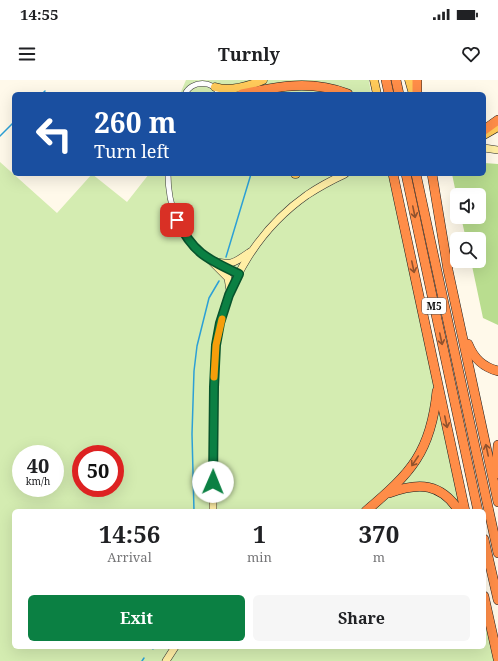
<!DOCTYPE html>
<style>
body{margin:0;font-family:"Noto Serif",serif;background:#f6f6f6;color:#202124;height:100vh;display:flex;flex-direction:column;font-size:15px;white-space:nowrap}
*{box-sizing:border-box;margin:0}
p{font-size:13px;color:#757577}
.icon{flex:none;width:22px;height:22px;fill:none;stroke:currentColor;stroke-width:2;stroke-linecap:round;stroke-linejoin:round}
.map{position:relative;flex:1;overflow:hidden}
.panel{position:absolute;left:12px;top:429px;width:474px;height:140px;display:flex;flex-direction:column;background:#fff;border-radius:6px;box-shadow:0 4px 16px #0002}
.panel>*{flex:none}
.banner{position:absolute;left:12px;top:12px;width:474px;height:84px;border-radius:6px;box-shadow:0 4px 16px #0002;background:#1a4fa0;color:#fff;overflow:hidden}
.controls{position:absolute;left:450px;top:108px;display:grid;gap:8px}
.controls a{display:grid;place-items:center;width:36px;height:36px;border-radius:6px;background:#fff;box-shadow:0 4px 16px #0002;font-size:20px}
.speed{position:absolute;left:12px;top:365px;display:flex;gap:8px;font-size:20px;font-weight:700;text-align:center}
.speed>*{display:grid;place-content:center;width:52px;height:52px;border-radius:50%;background:#fff;box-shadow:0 4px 16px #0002;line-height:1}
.speed small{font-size:10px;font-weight:400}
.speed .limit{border:6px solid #d22;background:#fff;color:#111}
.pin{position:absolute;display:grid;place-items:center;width:34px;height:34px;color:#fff;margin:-17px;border-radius:8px;box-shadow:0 2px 6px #0006}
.me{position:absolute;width:44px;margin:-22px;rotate:1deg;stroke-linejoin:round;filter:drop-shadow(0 0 3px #0008)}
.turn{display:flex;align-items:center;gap:14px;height:84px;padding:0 16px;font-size:18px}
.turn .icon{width:52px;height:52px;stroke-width:2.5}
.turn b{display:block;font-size:28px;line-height:34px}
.eta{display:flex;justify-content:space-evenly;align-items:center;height:68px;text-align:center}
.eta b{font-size:24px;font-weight:700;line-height:28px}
.cta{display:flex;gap:8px;margin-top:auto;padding:8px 16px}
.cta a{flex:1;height:46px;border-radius:6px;background:#0b8043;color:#fff;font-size:16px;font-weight:700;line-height:46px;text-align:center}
.cta a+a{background:#f6f6f6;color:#202124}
.status{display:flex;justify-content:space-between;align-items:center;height:28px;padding:0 20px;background:#fff;direction:ltr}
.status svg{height:11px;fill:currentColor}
header{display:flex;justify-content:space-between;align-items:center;height:52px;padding:0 16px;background:#fff;font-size:18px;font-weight:700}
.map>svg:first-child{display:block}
.green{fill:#d4ecb1;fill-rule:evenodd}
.forest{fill:#b9dd8f}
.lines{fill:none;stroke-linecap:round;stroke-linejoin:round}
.stream{stroke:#2ca0d6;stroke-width:1.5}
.minor-casing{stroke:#3e3e3e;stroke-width:6}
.secondary-casing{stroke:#2d2d2d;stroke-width:8}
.primary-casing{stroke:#1c1c1c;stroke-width:9}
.motorway-casing{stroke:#1c1c1c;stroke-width:10}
.minor{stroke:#fff;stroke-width:5}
.secondary{stroke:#ffeea5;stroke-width:7}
.primary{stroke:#ffca5a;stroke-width:8}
.motorway{stroke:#ff8d48;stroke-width:9}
.oneway{stroke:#91522d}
.route-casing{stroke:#07532c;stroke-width:10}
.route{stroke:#0b8043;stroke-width:7}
.slow{stroke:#f59e0b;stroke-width:7}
.labels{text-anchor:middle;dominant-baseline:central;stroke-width:4;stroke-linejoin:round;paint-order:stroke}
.shield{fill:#fff;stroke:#545454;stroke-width:1}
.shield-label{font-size:10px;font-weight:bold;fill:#0b0b0b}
</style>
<div class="status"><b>14:55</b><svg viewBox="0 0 49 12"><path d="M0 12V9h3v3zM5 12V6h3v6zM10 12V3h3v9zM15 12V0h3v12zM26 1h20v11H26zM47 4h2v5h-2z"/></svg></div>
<header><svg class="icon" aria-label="menu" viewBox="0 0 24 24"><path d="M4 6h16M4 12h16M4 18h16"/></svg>Turnly<svg class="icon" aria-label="heart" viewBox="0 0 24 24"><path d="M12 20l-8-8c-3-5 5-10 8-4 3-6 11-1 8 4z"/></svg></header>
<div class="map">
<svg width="498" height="581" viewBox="0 0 498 581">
<rect width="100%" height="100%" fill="#fff9ea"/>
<g class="green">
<polygon points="186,0 369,0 371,14 180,14"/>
<path d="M0,82L57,133L92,94L127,122L149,94H389L461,431H14V567H484V536L494,581H0ZM21,374H55V408H21ZM81,374H115V408H81Z"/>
</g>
<polygon class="forest" points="484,83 498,84 498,245 483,238 471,181 479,181 479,159 466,159 461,137 479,137 479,115 457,115 457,118 452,94 484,94"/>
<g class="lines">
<g class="stream">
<polyline points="42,14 45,11"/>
<polyline points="274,14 274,13"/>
<polyline points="0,56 14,42"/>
<polyline points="226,177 251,94"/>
<polyline points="194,431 192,354 194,291 197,266 209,218 219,201"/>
<polyline points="153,569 154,567"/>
<polyline points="142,581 144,578"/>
</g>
<g class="minor-casing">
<g id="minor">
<path d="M185,14C192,0 213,0 219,14"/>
<path d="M168,94C168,125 179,158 205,177C215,184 228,189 239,194"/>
</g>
</g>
<g class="secondary-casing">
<g id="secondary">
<polyline points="484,68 498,70"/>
<path d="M210,180C231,186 233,184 250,172"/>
<polyline points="212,182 228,198 230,211"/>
<path d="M213,431C213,401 214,370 214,340C214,312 213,285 217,258C227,200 260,148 307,115C319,107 332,100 345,94"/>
<polyline points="166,581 175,567"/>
</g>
</g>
<g class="primary-casing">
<g id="primary">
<polyline points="374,0 377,14"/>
<polyline points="409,0 413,14"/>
<path d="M215,7C231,12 249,6 263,0"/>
<polyline points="484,55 498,47"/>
<polyline points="295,94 296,94"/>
</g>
</g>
<g class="motorway-casing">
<g id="motorway">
<polyline points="386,0 389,14"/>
<polyline points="396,0 399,14"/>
<polyline points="417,0 417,14"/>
<path d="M242,14C279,6 312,0 348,14"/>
<polyline points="484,50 498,40"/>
<polyline points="393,94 465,431"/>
<polyline points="406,94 478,431"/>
<polyline points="416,94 498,473"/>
<polyline points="432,94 448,190 498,422"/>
<path d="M468,264C474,279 483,287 498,291"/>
<polyline points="496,394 498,365"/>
<path d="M389,413C419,402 441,403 459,431"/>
<path d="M366,431C411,393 431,372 437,311"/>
<polyline points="484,459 498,520"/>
<polyline points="484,516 498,579"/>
</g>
</g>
<use href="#minor" class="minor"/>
<use href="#secondary" class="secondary"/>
<use href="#primary" class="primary"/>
<use href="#motorway" class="motorway"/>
</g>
<defs><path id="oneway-shaft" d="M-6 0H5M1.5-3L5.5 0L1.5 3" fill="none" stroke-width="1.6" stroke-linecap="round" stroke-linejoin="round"/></defs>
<g class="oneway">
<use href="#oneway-shaft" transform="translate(414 132) rotate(78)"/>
<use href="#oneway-shaft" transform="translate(413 187) rotate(78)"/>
<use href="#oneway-shaft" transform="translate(441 259) rotate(78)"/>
<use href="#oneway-shaft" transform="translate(446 342) rotate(78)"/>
<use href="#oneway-shaft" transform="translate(487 370) rotate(-102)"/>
<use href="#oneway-shaft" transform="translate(415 381) rotate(124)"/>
</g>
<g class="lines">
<g class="route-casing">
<path id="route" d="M177,140C193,173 207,179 239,194L229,215L220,243L216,265L214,307L213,402"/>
</g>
<use href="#route" class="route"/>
<polyline class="slow" points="214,297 216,265 222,239"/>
</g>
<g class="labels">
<rect class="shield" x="422" y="218" width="24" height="16" rx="3"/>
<g class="shield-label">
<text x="434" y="226">M5</text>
</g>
</g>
</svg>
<div class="controls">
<a><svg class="icon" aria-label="sound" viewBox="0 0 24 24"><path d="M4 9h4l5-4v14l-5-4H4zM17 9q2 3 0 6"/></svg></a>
<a><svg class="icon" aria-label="search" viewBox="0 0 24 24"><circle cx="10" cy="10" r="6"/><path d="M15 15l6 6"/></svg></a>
</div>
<div class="speed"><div>40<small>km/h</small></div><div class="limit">50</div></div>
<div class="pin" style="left:177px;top:140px;background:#d93025"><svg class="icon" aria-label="arrive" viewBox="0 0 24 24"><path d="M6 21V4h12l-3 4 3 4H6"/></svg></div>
<svg class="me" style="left:213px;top:402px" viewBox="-20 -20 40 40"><circle r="19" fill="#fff"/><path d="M0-13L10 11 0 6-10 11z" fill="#0b8043"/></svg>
<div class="banner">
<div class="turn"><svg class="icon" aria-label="left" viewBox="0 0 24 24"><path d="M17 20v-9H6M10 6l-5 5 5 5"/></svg><div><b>260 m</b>Turn left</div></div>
</div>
<section class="panel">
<div class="eta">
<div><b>14:56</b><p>Arrival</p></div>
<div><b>1</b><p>min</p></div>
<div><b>370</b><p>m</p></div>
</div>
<div class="cta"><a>Exit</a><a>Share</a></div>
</section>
</div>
